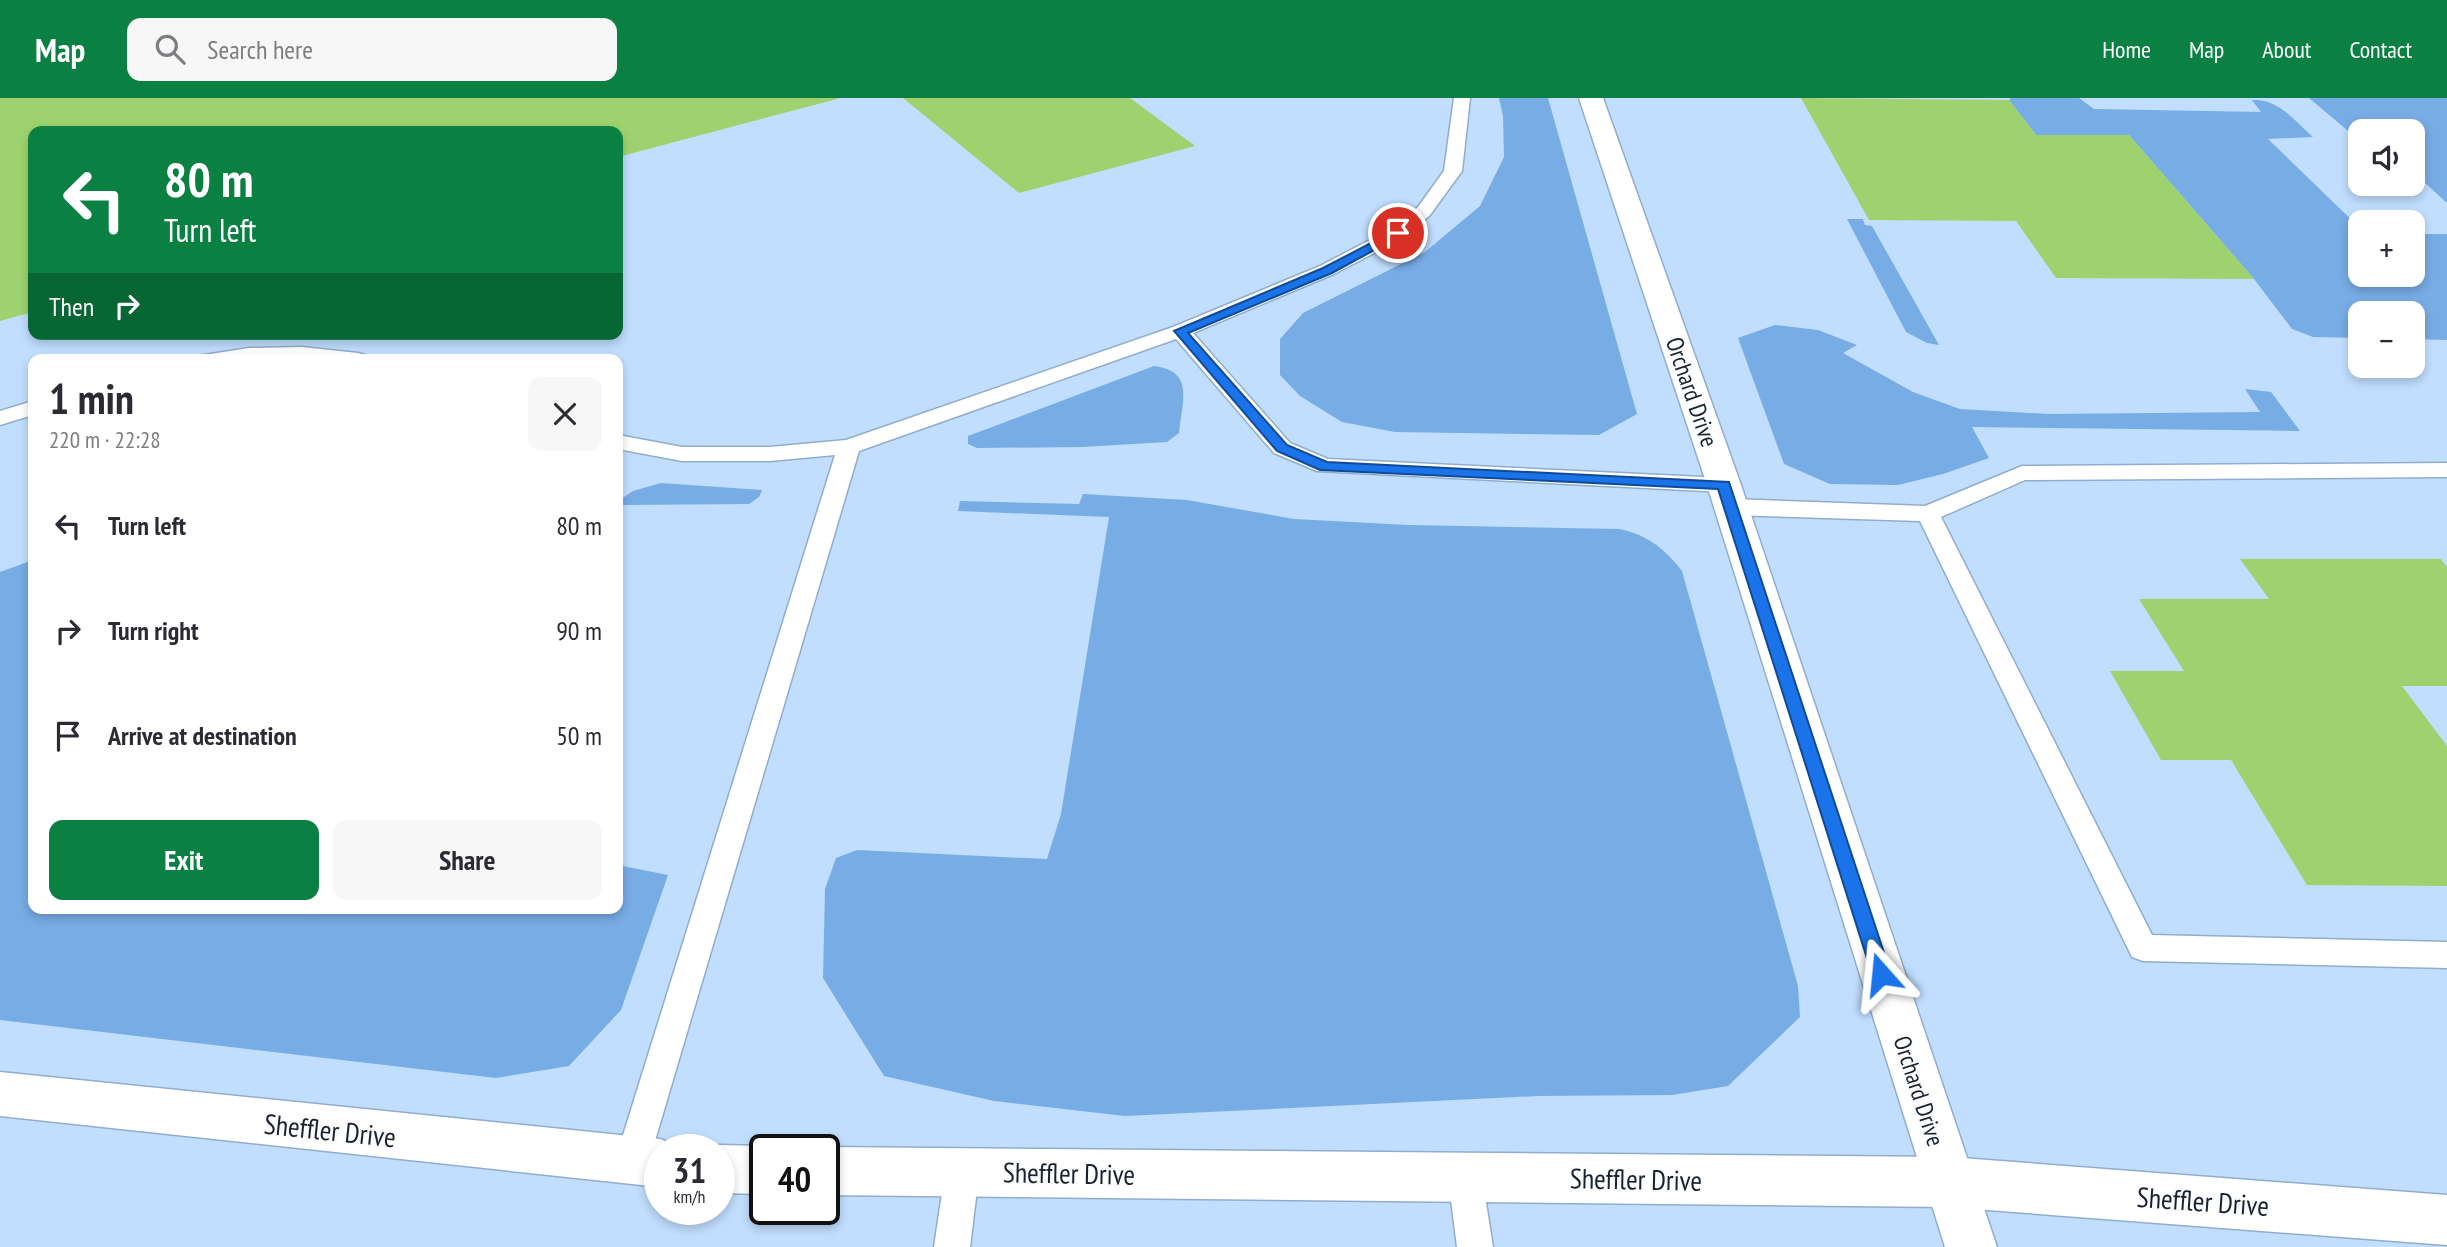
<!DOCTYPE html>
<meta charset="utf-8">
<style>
body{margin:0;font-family:"PT Sans Narrow",sans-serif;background:#f7f7f7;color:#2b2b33;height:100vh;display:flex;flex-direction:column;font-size:26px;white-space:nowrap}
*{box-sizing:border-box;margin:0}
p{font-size:23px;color:#7c7c81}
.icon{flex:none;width:38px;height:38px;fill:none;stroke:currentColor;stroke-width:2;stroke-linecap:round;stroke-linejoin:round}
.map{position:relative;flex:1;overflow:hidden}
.sheet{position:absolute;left:28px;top:256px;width:595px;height:560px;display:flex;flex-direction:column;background:#fff;border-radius:14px;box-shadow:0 4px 10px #0003}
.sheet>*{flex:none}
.hud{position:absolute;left:28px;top:28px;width:595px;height:214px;border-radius:14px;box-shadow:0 4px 10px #0003;background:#0b8043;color:#fff;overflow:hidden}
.tools{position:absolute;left:2348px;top:21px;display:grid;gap:14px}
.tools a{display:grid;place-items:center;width:77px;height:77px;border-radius:14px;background:#fff;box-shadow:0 4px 10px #0003;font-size:35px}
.speed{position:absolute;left:644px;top:1036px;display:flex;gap:14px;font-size:35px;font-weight:700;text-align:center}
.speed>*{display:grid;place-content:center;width:91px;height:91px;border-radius:50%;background:#fff;box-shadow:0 4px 10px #0003;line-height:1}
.speed small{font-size:18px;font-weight:400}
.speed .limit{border:4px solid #111;border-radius:10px;background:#fff;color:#111}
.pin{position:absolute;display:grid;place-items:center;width:60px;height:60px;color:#fff;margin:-30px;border:4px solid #fff;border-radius:50%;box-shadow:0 2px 7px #0007}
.me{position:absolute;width:77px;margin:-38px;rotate:342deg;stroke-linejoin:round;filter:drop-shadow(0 0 5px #0008)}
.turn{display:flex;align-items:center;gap:24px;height:147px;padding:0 21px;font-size:32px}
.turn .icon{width:91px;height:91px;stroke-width:2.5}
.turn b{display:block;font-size:49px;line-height:60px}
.then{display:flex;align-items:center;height:66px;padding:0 21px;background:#0003;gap:14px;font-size:26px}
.round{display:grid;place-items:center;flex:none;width:74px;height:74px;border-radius:14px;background:#f7f7f7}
.headline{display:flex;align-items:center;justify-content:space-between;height:119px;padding:0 21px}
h1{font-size:42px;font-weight:700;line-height:52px}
.button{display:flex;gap:14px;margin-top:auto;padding:14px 21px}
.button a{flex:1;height:80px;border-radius:14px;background:#0b8043;color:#fff;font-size:28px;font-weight:700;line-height:80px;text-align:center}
.button a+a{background:#f7f7f7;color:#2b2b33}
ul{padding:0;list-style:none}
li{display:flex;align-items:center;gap:21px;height:105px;padding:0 21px}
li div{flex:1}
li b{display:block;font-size:26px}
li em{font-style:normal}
header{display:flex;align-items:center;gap:42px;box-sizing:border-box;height:98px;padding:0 35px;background:#0b8043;color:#fff}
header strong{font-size:33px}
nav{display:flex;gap:38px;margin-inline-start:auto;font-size:24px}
.search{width:490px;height:63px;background:#f7f7f7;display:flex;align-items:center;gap:18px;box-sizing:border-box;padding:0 24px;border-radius:14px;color:#7c7c81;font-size:26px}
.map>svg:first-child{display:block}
.green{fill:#78ace5}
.building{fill:#9ed26e}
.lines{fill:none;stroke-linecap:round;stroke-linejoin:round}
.lane-casing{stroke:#91adcb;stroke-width:3}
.street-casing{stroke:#91adcb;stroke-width:3}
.secondary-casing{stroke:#91adcb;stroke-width:3}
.lane{fill:#fff;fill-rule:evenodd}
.street{fill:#fff;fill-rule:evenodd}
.secondary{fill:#fff;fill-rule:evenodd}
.route{fill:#1a73e8;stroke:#114b97;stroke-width:2}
.labels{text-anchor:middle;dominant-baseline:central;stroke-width:5;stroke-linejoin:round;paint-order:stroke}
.street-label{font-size:24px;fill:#19232f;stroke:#fcfcfc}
.near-street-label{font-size:28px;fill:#19232f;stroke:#fcfcfc}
</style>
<header>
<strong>Map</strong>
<div class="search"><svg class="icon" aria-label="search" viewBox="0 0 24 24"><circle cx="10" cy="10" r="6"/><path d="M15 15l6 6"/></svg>Search here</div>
<nav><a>Home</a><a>Map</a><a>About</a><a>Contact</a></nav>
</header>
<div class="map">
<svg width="2447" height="1149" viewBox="0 0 2447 1149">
<rect width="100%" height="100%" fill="#c1defe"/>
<g class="green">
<polygon points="1499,0 1548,0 1637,316 1599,337 1395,334 1342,324 1300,298 1280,277 1280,241 1303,215 1425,154 1480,108 1504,59 1503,18"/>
<path d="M2011,0H2079L2094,11L2261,14L2252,2C2278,0 2295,23 2313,39L2268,41L2361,131V177H2413V136H2447V242L2413,241V215H2361V240L2313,239L2292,231L2254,181L2129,37H2036L2009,2Z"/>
<polygon points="2309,0 2447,0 2447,105 2413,74 2413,33 2361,33 2360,43"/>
<polygon points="1847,121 1863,121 1865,127 1872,128 1939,247 1927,245 1906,234"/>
<polygon points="1775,227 1818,232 1857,247 1843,255 1913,294 1960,311 2049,316 2260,314 2245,291 2271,294 2300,333 1972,329 1989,360 1943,376 1898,387 1830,386 1784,366 1738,240"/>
<path d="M1154,268C1195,273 1182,303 1179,335L1167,344L1083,349L977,350L968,346V338Z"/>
<polygon points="661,385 762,392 759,399 749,406 623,407 618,416 618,403 633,393"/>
<path d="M1083,396L1187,402L1294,421L1408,427L1619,431C1647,436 1666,452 1682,473L1798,888L1800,919L1728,988L1672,997L1538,998L1125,1018L994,1003L884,978L823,880L825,791L836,760L857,752L1047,761L1061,716L1109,419L958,413L960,403L1079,406Z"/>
<polygon points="33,462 33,810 618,810 618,767 668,777 621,912 569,968 496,980 0,922 0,474"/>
</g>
<g class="building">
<polygon points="0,0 837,0 837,1 618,59 618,33 33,33 33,214 0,223"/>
<polygon points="903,0 1130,0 1195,48 1019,95"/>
<polygon points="1801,0 2009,2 2036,37 2129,37 2254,181 2056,180 2016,123 1869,122"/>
<polygon points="2240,461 2441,461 2447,469 2447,588 2402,588 2447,648 2447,788 2307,787 2231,662 2161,662 2110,573 2184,573 2139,501 2269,501"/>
</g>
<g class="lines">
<g class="lane-casing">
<g id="lane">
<polygon points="1454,0 1470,0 1462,73 1430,117 1405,139 1334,176 1193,235 1290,345 1328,361 1724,380 1732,382 1736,387 1732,392 1724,394 1317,373 1274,355 1176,241 859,353 649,1063 644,1075 632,1079 620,1075 615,1063 835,357 770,363 682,363 618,351 618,337 682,349 770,349 846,342 1173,229 1320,168 1391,131 1418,109 1444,73"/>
<polygon points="302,249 358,255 365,257 368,261 201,261 204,257 249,250"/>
<polygon points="33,303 33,317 0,327 0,313"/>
<polygon points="2447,365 2447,379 2025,382 1941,419 2152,837 2447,844 2447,870 2143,863 2132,859 1920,423 1731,417 1723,414 1719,409 1723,404 1731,401 1925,408 2022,368"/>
<polygon points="962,1058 974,1063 979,1075 970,1149 934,1149 945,1075 950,1063"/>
<polygon points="1465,1062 1477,1067 1482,1079 1493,1149 1457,1149 1448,1079 1453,1067"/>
</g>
</g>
<g class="street-casing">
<g id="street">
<polygon points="0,974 660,1041 678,1048 680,1052 660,1052 660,1089 0,1018"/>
<polygon points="719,1047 765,1048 775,1052 765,1052 765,1096 719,1095 719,1052 706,1052"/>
<polygon points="824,1049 1948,1059 2447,1097 2447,1147 1948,1109 824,1097 824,1052 816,1052"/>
</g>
</g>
<g class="secondary-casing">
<polygon id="secondary" points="1579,0 1603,0 1741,387 1997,1149 1945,1149 1707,387"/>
</g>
<use href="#lane" class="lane"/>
<use href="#street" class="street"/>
<use href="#secondary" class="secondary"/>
</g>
<polygon class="route" points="1398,131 1404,135 1402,137 1332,175 1188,235 1287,347 1327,364 1729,384 1891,876 1888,882 1881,884 1875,882 1872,876 1718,391 1320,372 1277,353 1174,233 1323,170"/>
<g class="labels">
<g class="street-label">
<text transform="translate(1692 294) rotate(71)">Orchard Drive</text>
<text transform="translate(1919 993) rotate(72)">Orchard Drive</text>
</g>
<g class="near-street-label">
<text transform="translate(330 1032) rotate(6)">Sheffler Drive</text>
<text transform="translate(1069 1075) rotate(1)">Sheffler Drive</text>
<text transform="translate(1636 1081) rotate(1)">Sheffler Drive</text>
<text transform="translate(2203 1103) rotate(4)">Sheffler Drive</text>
</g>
</g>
</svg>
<div class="tools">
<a><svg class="icon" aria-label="sound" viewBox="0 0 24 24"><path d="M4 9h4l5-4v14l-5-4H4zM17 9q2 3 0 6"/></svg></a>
<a>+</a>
<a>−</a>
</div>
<div class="speed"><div>31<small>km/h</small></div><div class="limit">40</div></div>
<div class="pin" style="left:1398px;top:135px;background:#d93025"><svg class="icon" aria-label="arrive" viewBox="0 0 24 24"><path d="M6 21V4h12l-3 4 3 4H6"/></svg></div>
<svg class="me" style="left:1881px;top:876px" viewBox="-20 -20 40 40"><path d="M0-17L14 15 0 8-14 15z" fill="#1a73e8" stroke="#fff" stroke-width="4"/></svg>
<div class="hud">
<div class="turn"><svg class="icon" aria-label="left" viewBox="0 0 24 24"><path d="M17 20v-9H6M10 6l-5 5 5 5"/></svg><div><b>80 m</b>Turn left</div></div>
<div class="then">Then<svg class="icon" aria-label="right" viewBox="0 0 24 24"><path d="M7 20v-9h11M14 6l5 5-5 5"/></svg></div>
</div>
<section class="sheet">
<div class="headline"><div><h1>1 min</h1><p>220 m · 22:28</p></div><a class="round"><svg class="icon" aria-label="close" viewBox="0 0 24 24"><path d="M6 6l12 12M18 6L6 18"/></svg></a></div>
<ul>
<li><svg class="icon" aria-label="left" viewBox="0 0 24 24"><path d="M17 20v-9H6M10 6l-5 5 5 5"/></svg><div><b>Turn left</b></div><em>80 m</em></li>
<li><svg class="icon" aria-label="right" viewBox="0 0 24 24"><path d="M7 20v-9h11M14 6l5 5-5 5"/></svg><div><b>Turn right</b></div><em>90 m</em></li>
<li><svg class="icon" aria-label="arrive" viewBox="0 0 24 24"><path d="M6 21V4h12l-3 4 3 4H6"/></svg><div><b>Arrive at destination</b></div><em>50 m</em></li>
</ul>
<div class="button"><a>Exit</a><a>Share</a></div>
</section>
</div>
